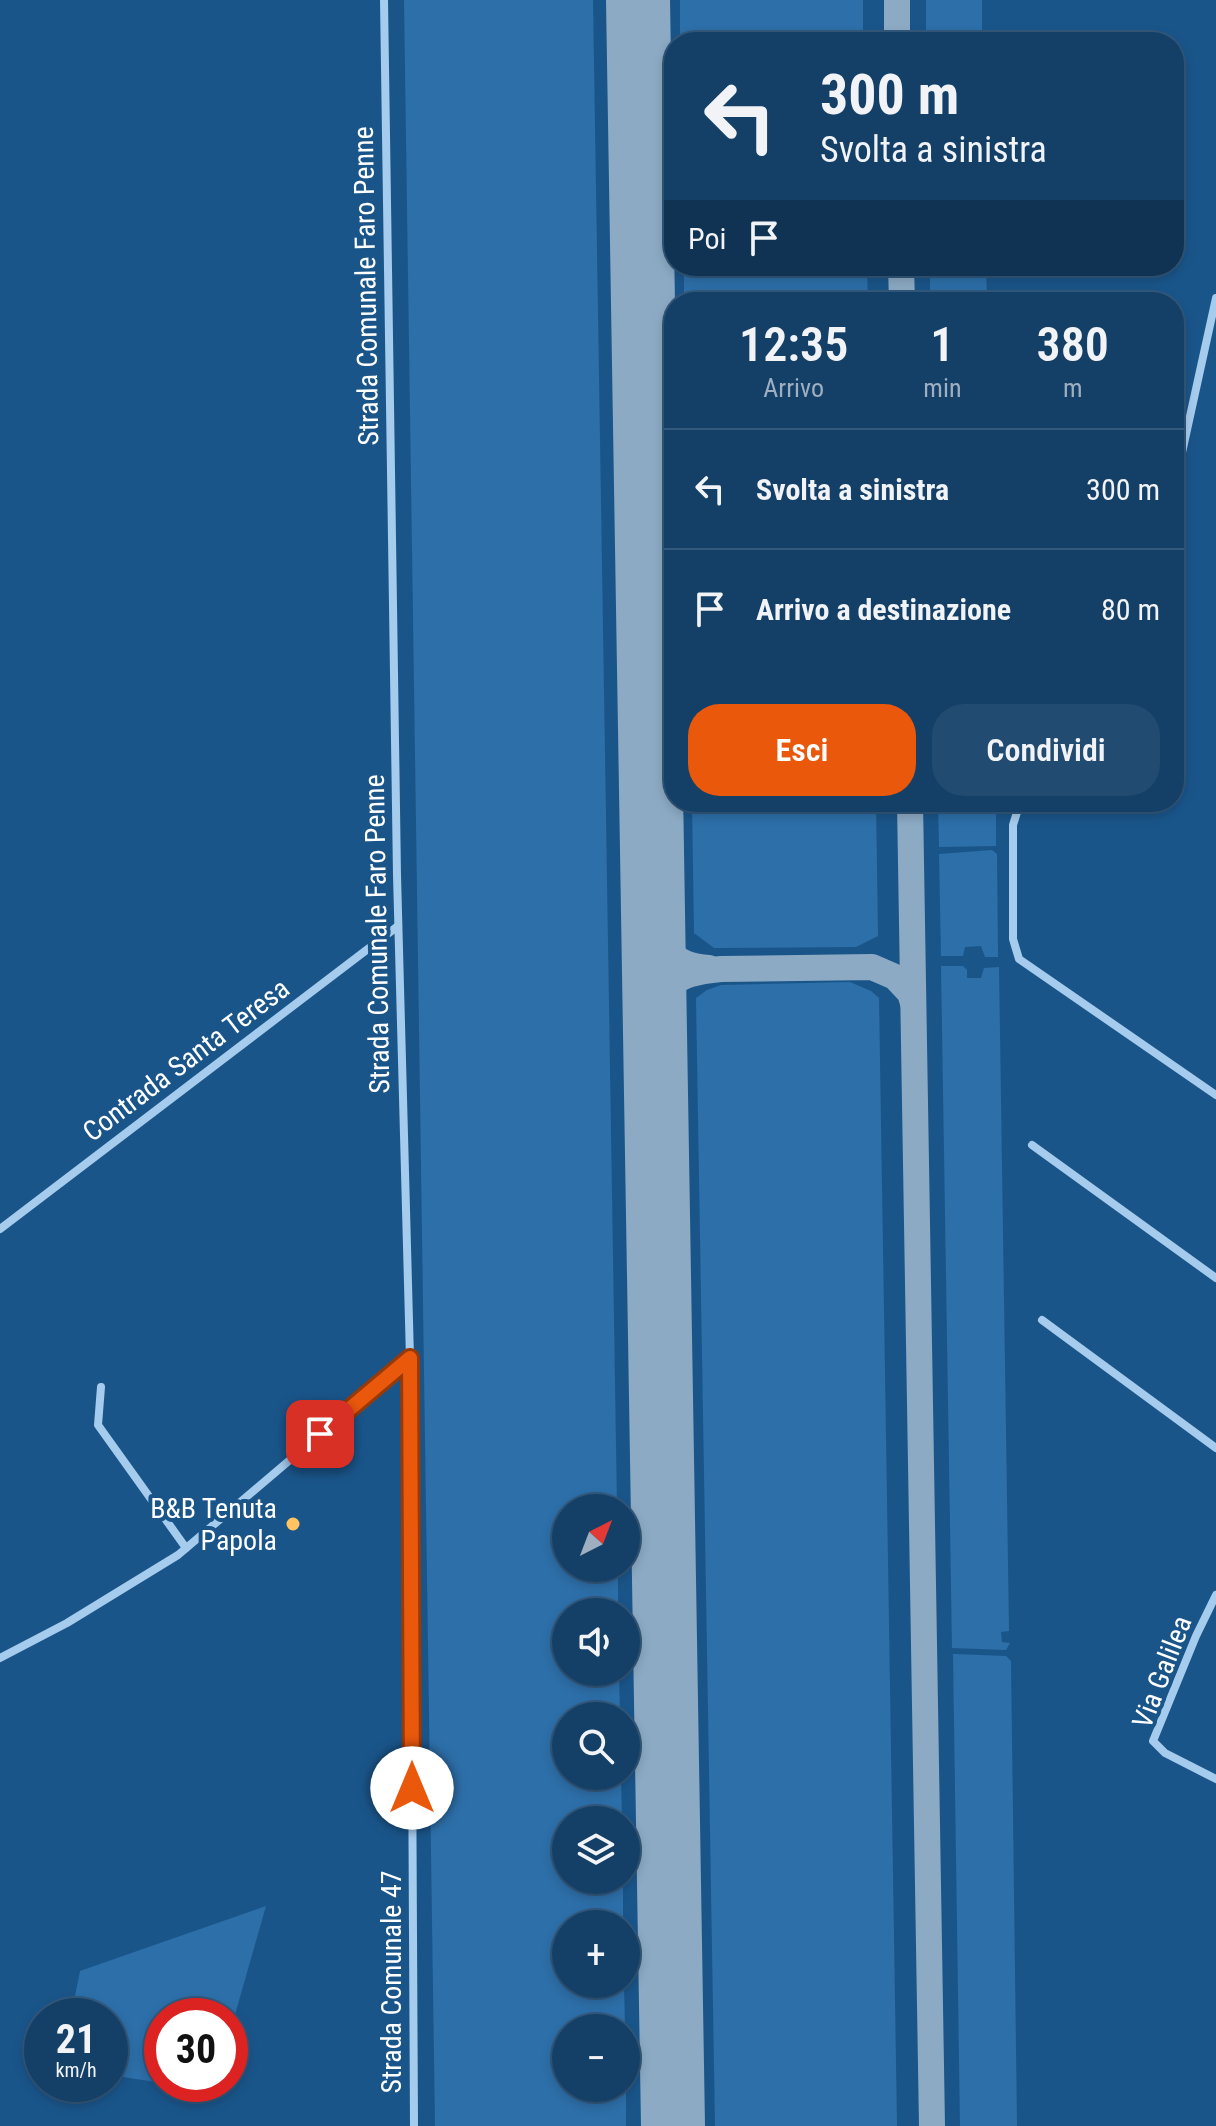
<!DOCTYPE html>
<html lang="it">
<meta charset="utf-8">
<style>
body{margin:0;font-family:"Roboto Condensed",sans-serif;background:#214b71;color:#f1f3f6;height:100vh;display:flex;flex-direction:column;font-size:30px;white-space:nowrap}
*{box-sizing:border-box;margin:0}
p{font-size:26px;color:#9dafc0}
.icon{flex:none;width:44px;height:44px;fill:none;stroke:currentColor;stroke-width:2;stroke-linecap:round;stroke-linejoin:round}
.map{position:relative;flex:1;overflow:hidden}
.drawer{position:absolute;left:664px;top:292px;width:520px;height:520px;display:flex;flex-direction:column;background:#144068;border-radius:32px;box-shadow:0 4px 12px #0003,0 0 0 2px #33597c}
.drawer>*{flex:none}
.banner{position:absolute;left:664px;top:32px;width:520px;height:244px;border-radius:32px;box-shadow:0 4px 12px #0003,0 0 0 2px #33597c;background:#144068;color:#f1f3f6;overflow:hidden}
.needle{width:52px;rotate:42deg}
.buttons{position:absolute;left:552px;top:1494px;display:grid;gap:16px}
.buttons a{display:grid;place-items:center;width:88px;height:88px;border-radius:50%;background:#144068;box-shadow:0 4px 12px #0003,0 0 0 2px #33597c;font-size:40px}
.speed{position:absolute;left:24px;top:1998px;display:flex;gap:16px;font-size:40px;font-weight:700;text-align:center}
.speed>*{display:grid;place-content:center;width:104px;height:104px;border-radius:50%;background:#144068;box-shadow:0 4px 12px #0003,0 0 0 2px #33597c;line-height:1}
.speed small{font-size:20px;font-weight:400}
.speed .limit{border:12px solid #d22;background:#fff;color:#111}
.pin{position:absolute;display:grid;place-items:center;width:68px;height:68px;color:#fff;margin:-34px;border-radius:16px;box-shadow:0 4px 12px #0006}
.me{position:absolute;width:88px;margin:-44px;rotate:0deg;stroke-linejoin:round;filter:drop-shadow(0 0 6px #0008)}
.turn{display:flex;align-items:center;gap:28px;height:168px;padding:0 24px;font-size:36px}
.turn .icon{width:104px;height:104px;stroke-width:2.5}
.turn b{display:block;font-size:56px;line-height:68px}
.then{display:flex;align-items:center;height:76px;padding:0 24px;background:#0003;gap:16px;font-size:30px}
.eta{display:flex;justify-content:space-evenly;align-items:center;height:136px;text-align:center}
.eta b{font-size:48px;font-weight:600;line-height:56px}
.button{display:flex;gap:16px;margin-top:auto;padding:16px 24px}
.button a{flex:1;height:92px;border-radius:32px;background:#ea580c;color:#fff;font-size:32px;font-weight:600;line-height:92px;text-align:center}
.button a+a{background:#214b71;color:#f1f3f6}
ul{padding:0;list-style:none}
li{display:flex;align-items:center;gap:24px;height:120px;padding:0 24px;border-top:2px solid #33597c}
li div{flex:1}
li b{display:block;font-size:30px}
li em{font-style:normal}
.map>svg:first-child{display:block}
.green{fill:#2d6fa9}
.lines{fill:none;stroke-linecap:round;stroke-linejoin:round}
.taxiway{stroke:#8caac4;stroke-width:26}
.runway{stroke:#8caac4;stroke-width:64}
.minor{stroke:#a5cbed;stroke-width:8}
.route-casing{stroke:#983908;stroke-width:20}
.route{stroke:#ea580c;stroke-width:14}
.poi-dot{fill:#ffc461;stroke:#1a558a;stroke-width:3}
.labels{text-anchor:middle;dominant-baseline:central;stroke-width:8;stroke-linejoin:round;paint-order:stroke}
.street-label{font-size:28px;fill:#fff;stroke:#1a558a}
.poi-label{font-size:28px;fill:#fff;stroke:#1a558a;text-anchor:end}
</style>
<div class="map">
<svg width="1216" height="2126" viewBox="0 0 1216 2126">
<rect width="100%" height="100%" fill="#1a558a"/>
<g class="green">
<polygon points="404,0 593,0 617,1508 566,1508 566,1568 618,1568 618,1612 566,1612 566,1672 619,1672 620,1716 566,1716 566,1776 621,1776 622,1820 566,1820 566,1880 623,1880 623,1924 566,1924 566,1984 624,1984 625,2028 566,2028 566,2088 626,2088 626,2126 435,2126"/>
<rect x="680" y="0" width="183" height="42"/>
<rect x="926" y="0" width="56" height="42"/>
<polygon points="684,266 867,266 868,302 684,302"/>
<polygon points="930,266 986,266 987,302 930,302"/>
<polygon points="692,802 876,802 878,936 856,947 714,948 694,933"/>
<polygon points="938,802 996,802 996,846 939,847"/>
<polygon points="992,850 997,854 998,957 985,957 981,946 965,947 963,956 941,956 939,854"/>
<polygon points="941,966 963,966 967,970 967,978 981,978 984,968 999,967 1009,1631 1001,1632 1002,1642 1010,1643 1006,1650 952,1648"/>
<polygon points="850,982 871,991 879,998 897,2126 715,2126 696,998 707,990 721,985"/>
<polygon points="953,1654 1006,1656 1011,1661 1017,2126 960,2126"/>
<polygon points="266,1906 230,2032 230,2016 162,2016 162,2083 123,2077 129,2051 110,2047 110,2016 71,2016 80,1971"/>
</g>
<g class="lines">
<g class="taxiway">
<polyline points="897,0 897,42"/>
<polyline points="901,266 902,302"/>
<polyline points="910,802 932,2126"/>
<path d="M653,903C662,941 664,965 709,968"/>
<path d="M655,1035C663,985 669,974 721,969L872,967L895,977L910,993L913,1003"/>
<polyline points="672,2092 679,2126"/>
</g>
<polyline class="runway" points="638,0 673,2126"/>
<g class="minor">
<polyline points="384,0 397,875 410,1358 414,2126"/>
<polyline points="1174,489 1216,298"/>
<polyline points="1023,802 1018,809 1013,825 1013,939 1019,959 1216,1095"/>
<polyline points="1032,1145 1216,1278"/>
<polyline points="0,1229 398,926"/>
<polyline points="1042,1320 1216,1448"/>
<polyline points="101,1387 98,1425 186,1548"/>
<polyline points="1216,1595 1196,1636 1153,1741 1165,1753 1216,1779"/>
<polyline points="0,1658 67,1623 178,1555 410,1358"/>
</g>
</g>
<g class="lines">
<g class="route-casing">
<polyline id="route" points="320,1434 410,1358 412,1788"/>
</g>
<use href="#route" class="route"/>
</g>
<circle class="poi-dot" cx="293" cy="1524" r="8"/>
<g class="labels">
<g class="street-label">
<text transform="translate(366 286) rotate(-91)">Strada Comunale Faro Penne</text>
<text transform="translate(377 934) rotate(-91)">Strada Comunale Faro Penne</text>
<text transform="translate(186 1060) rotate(-37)">Contrada Santa Teresa</text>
<text transform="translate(1162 1672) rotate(-69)">Via Galilea</text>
<text transform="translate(391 1982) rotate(-90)">Strada Comunale 47</text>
</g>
<g class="poi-label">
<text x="277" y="1508">B&amp;B Tenuta<tspan x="277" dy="32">Papola</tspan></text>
</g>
</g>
</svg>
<div class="buttons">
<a><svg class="needle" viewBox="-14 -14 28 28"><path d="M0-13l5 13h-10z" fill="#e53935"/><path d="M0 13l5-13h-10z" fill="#9dafc0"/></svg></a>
<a><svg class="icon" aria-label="sound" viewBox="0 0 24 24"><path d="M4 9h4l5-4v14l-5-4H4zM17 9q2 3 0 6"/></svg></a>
<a><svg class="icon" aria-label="search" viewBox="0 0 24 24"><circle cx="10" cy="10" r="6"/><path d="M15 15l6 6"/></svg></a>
<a><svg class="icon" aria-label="layers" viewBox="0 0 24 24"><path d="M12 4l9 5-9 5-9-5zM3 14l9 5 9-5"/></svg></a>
<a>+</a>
<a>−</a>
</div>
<div class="speed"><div>21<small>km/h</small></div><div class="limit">30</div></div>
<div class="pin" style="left:320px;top:1434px;background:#d93025"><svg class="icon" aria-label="arrive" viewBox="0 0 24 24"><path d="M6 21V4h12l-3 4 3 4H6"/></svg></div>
<svg class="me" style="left:412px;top:1788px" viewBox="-20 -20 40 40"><circle r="19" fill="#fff"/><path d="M0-13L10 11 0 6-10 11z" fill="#ea580c"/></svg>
<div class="banner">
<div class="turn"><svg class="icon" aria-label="left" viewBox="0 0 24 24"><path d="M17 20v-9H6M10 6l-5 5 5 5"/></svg><div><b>300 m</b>Svolta a sinistra</div></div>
<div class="then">Poi<svg class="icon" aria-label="arrive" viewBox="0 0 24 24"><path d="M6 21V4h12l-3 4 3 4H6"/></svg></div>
</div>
<section class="drawer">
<div class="eta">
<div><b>12:35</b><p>Arrivo</p></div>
<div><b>1</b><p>min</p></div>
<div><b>380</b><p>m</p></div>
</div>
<ul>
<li><svg class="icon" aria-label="left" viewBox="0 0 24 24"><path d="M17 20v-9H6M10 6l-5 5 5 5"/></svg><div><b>Svolta a sinistra</b></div><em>300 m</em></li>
<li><svg class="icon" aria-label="arrive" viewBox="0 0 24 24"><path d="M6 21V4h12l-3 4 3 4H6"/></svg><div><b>Arrivo a destinazione</b></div><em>80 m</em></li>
</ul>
<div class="button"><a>Esci</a><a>Condividi</a></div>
</section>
</div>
